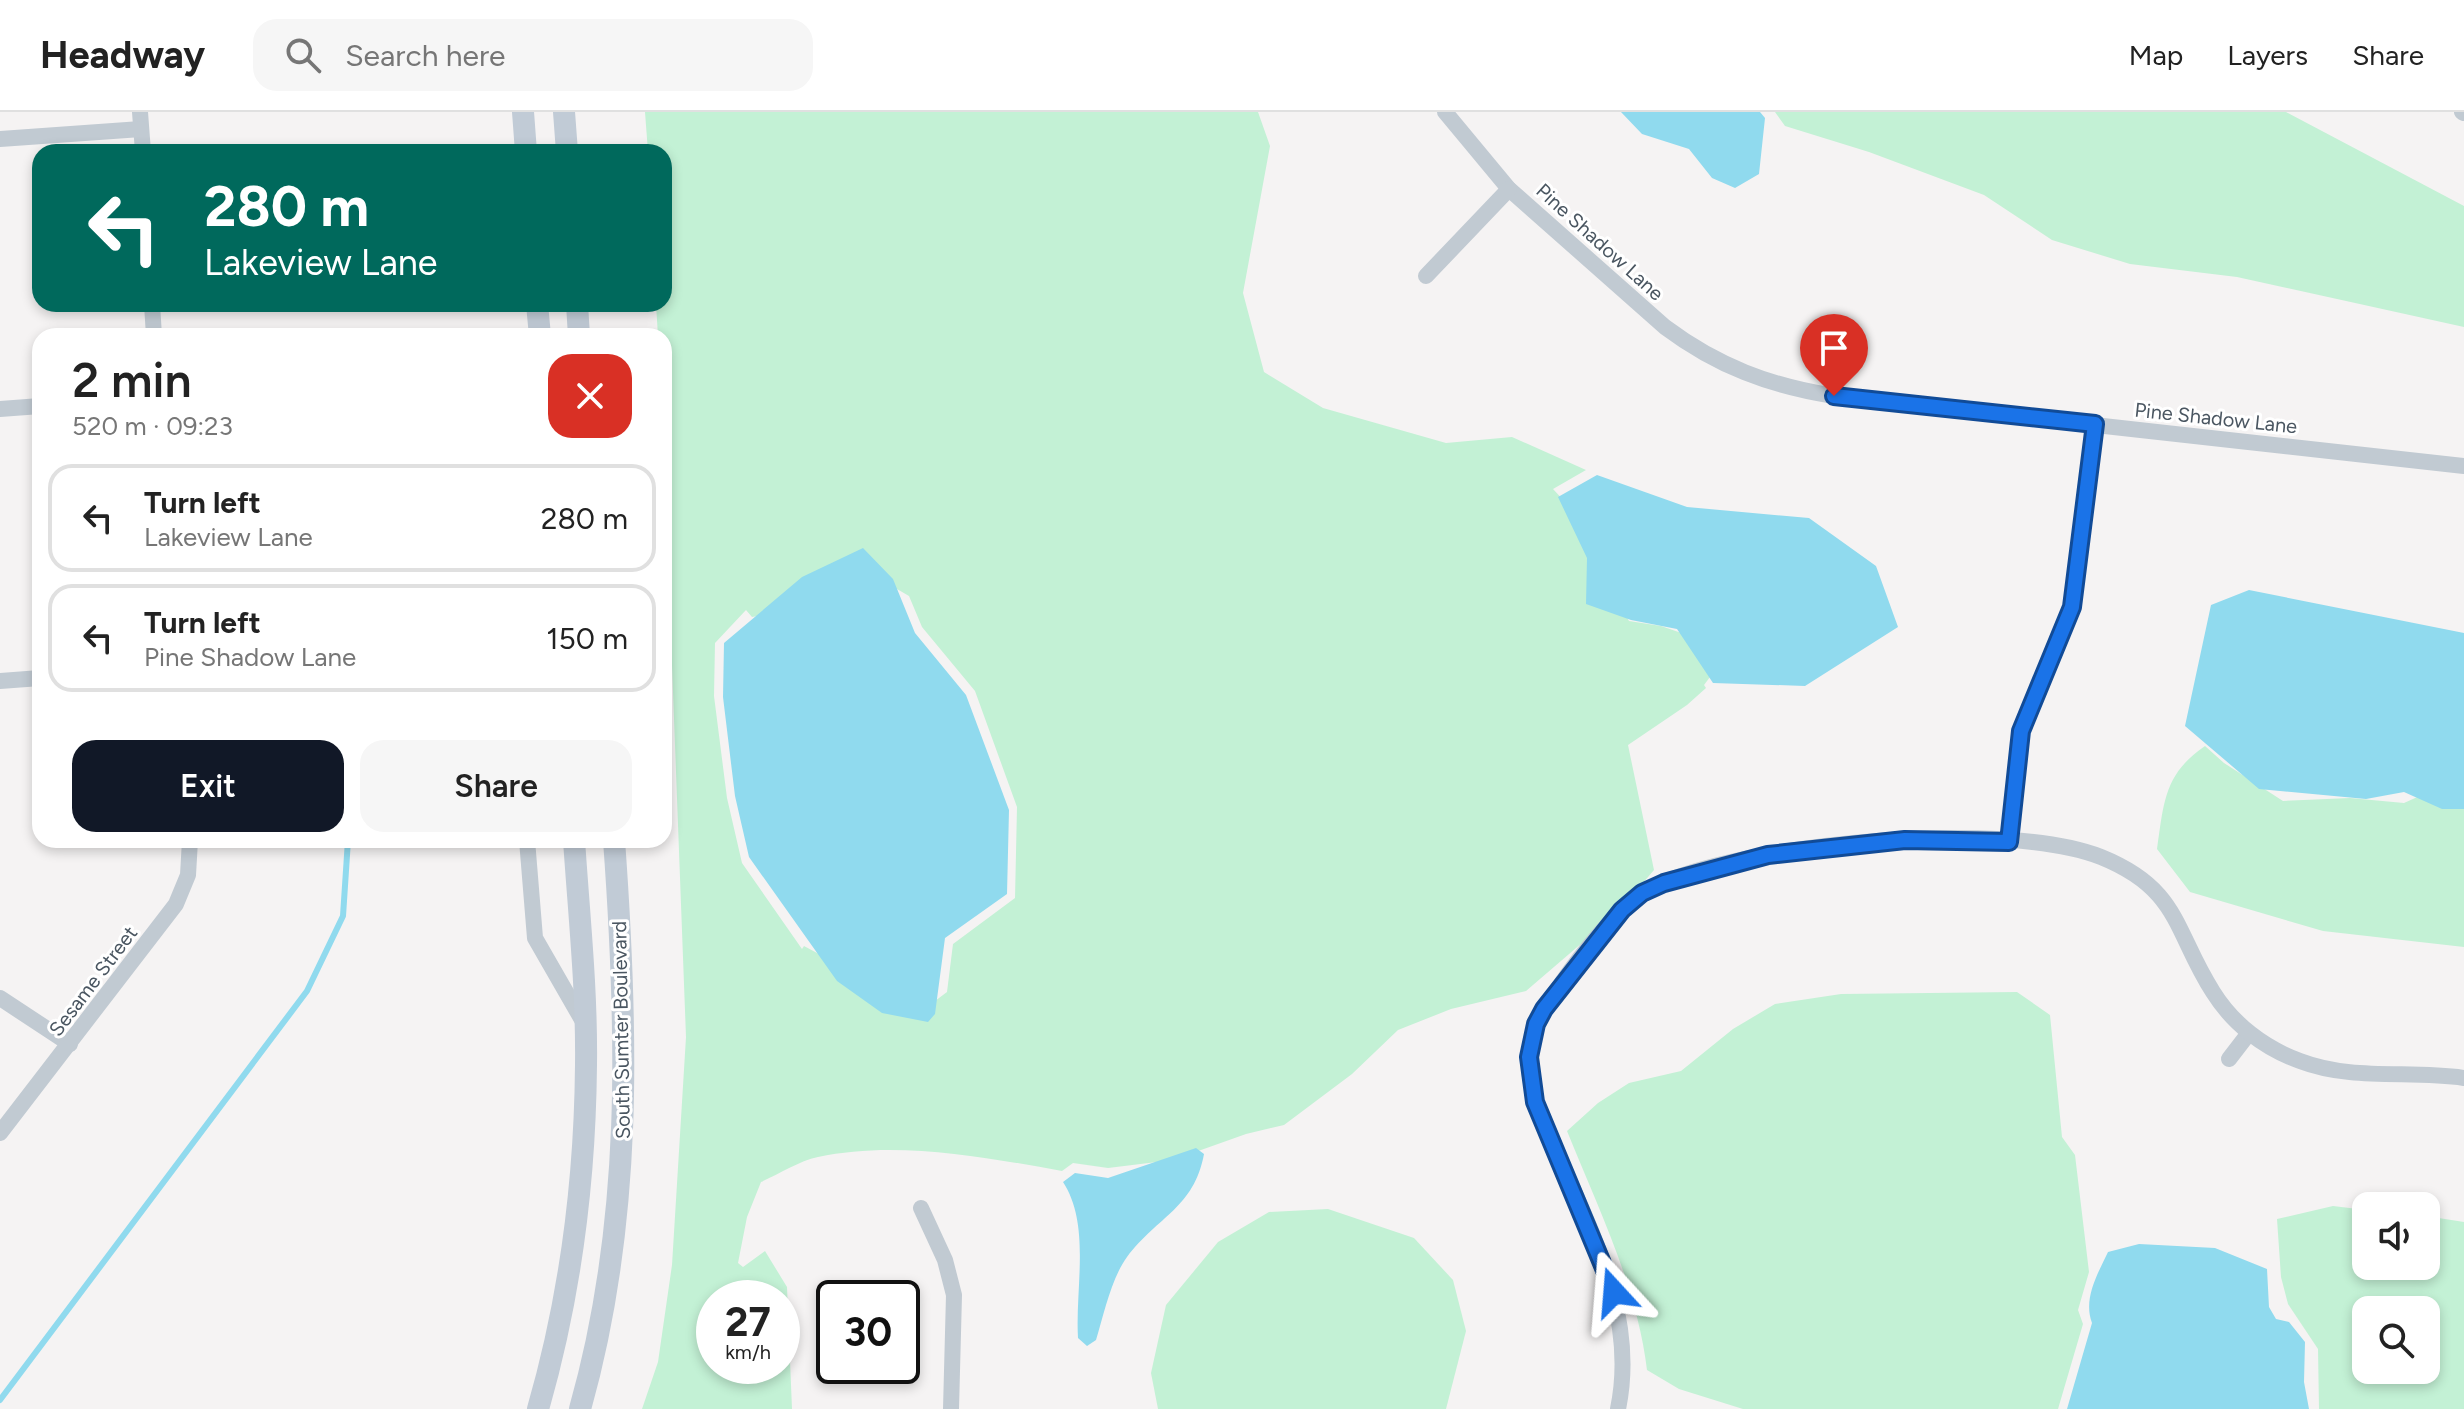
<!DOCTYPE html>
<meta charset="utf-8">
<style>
body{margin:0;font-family:Figtree,sans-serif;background:#f6f6f6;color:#222;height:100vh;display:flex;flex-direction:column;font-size:30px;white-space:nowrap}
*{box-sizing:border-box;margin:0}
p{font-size:26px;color:#767676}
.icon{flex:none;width:44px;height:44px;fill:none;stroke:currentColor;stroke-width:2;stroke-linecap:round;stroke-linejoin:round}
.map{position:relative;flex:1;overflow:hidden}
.drawer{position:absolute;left:32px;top:216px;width:640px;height:520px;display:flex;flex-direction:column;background:#fff;border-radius:24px;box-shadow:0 4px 12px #0003}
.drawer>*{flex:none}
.top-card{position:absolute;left:32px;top:32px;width:640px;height:168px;border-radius:24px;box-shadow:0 4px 12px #0003;background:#00695c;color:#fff;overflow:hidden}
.tools{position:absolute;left:2352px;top:1080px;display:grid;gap:16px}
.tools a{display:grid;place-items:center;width:88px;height:88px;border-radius:16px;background:#fff;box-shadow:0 4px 12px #0003;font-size:40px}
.speed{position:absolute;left:696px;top:1168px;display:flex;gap:16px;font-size:40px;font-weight:700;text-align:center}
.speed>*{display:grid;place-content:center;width:104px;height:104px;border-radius:50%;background:#fff;box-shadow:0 4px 12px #0003;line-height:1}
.speed small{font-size:20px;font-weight:400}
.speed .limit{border:4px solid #111;border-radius:12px;background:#fff;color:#111}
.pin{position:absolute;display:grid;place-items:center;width:68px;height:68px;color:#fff;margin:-82px -34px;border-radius:50% 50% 50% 0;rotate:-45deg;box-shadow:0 0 8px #0007}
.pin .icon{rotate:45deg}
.me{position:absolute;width:88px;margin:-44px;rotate:341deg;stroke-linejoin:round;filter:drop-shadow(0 0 6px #0008)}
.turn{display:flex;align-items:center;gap:28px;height:168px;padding:0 40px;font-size:36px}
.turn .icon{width:104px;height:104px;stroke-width:2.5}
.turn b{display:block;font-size:56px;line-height:68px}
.round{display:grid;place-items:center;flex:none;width:84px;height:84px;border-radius:24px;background:#f6f6f6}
.overview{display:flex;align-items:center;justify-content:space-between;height:136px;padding:0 40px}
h1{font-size:48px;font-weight:600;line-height:60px}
.action{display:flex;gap:16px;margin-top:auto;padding:16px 40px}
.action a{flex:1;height:92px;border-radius:24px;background:#111827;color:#fff;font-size:32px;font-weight:600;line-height:92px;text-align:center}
.action a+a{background:#f6f6f6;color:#222}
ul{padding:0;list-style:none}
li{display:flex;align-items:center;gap:24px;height:108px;margin:0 16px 12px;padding:0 24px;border:4px solid #e0e0e0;border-radius:24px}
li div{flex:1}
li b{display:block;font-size:30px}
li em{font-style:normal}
header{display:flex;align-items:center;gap:48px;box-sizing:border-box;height:112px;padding:0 40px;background:#fff;border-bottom:2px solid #e0e0e0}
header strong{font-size:38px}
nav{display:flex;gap:44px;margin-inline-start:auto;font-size:28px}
.search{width:560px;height:72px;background:#f6f6f6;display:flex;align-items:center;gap:20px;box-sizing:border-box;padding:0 28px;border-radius:24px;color:#767676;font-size:30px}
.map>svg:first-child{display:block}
.green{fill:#c3f1d5;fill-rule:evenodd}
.water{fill:#90daee}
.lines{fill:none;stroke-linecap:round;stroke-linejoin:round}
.stream{stroke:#90daee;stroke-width:6}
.minor{stroke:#c1cad2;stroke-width:16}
.secondary{stroke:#c1cbd6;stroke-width:22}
.route-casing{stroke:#114b97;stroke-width:20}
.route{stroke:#1a73e8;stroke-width:14}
.labels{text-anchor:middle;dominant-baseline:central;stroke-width:6;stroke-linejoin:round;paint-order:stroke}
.street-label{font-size:20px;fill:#4a5661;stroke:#fff}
</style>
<header>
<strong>Headway</strong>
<div class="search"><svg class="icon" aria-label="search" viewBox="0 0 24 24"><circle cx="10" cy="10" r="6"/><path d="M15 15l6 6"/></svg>Search here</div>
<nav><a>Map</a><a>Layers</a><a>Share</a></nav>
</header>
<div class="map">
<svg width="2464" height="1297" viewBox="0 0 2464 1297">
<rect width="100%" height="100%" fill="#f5f3f3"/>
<g class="green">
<path d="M645,0H1258L1270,34L1243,181L1264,260L1323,296L1446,331L1512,325L1586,358L1553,377L1567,392L1629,509L1661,514L1696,526L1710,565L1704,573L1706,576L1687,593L1628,633L1654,758L1618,800L1526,879L1451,897L1398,918L1352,962L1284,1013L1246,1022L1173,1048L1108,1056L1073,1051L1062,1059C985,1045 895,1028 818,1045C799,1049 779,1062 761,1070L747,1105L738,1151L743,1155L765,1139L787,1175L792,1297H642L658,1250L672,1153L686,925L664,341V224H658L656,192H664V40H648ZM897,477L909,484L922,515L975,579L1017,695L1015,786L953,832L947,880L923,898L804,834L802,837L742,751L727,686L714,584L715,531L746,498L752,505ZM714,1186H782V1254H714Z"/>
<polygon points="1775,0 2286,0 2464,94 2464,215 2237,165 2130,152 2052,128 1984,83 1869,40 1785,14"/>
<path d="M2205,634L2224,651L2283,689L2350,686L2404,691L2433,678L2464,696V835L2323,819L2190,780L2157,737C2164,690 2164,662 2205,634Z"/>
<path d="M2017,880L2050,903L2062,1025L2075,1043L2089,1160L2078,1198L2083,1212L2058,1297H1743L1679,1277L1647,1258C1637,1174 1598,1096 1567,1019L1598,991L1629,971L1681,959L1733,917L1775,892L1841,882Z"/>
<path d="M2333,1094L2366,1098V1154H2426V1104L2464,1110V1297H2319L2318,1237L2288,1192L2281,1165L2277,1107ZM2366,1198H2426V1258H2366Z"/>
<polygon points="1328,1097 1414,1126 1453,1168 1466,1219 1446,1297 1158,1297 1151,1261 1166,1193 1218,1130 1269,1100"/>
</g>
<g class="water">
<polygon points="1621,0 1760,0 1765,6 1759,62 1735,76 1712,66 1689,37 1642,22"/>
<polygon points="1597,363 1687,395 1809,406 1876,454 1898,515 1805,574 1713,571 1677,517 1631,508 1586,492 1587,446 1558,385"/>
<polygon points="863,436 893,467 915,521 966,583 1009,698 1007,782 945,826 935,902 928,910 882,901 837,869 749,745 735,684 723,585 724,531 802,465"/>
<polygon points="2249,478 2464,521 2464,697 2442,697 2404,680 2366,687 2259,677 2185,614 2211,493"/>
<path d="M1196,1036L1204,1042C1194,1096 1158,1104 1127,1145C1111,1167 1104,1202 1096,1228L1087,1234L1078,1226C1075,1176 1091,1113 1063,1070L1075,1061L1108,1066Z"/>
<path d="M2139,1132L2215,1136L2267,1157L2269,1195L2276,1207L2289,1210L2305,1230L2304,1270L2309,1297H2067L2092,1211C2083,1187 2097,1163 2108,1140Z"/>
</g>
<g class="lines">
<polyline class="stream" points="0,1288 307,879 343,804 348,728"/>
<g class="minor">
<polyline points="140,0 143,40"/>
<path d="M1445,0L1509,77L1665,215C1717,254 1770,274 1834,284L2464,354"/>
<polyline points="2462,0 2464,1"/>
<polyline points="0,27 141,17"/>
<polyline points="1426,164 1509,77"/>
<polyline points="152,192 154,224"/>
<polyline points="0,297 40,294"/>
<polyline points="0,569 40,566"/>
<polyline points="527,728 535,826 585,913"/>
<polyline points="2009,730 2021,619 2072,495 2095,312"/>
<polyline points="0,886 70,932"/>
<polyline points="2229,947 2249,921"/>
<polyline points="0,1021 176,792 188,763 190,728"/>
<polyline points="921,1096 945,1148 954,1183 951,1297"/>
<path d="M1618,1297C1638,1201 1589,1117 1553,1031C1539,999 1523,967 1531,930C1539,892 1614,795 1649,777C1743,730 2003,707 2101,745C2180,777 2174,819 2213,880C2233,912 2264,936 2300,949C2352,969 2410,958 2464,966"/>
</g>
<g class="secondary">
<polyline points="523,0 526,40"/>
<polyline points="564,0 567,40"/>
<polyline points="537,192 540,224"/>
<polyline points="577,192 579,224"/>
<path d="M538,1297C570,1186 585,1069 586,953C587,878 579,803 574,728"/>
<path d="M580,1297C633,1110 628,920 614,728"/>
</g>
</g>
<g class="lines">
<g class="route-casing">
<polyline id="route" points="1614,1180 1535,990 1529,945 1536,912 1544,897 1622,798 1642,781 1664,771 1768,743 1905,728 2009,730 2021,619 2072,495 2095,312 1834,284"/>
</g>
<use href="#route" class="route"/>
</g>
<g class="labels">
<g class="street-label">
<text transform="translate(1600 130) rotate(42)">Pine Shadow Lane</text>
<text transform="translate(2216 306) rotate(6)">Pine Shadow Lane</text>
<text transform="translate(93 869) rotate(-53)">Sesame Street</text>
<text transform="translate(621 918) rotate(-91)">South Sumter Boulevard</text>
</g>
</g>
</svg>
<div class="tools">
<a><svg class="icon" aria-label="sound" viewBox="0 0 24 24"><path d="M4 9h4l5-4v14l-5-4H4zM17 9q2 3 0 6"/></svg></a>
<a><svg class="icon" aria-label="search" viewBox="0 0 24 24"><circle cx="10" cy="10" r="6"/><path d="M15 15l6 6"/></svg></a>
</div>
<div class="speed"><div>27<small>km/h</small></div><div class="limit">30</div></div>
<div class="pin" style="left:1834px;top:284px;background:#d93025"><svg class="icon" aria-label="arrive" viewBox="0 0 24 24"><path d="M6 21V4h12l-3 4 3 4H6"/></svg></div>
<svg class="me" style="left:1614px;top:1180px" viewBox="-20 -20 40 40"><path d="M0-17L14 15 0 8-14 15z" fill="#1a73e8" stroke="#fff" stroke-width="4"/></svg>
<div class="top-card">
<div class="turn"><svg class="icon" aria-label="left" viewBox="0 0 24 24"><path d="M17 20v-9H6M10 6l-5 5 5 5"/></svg><div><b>280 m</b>Lakeview Lane</div></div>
</div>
<section class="drawer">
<div class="overview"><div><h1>2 min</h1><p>520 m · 09:23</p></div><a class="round" style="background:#d93025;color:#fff"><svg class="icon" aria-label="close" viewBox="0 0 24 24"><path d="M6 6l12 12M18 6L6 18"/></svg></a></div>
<ul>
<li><svg class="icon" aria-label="left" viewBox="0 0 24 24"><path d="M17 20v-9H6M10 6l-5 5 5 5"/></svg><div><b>Turn left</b><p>Lakeview Lane</p></div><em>280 m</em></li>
<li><svg class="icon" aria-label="left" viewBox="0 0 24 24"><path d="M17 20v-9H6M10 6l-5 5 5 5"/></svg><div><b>Turn left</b><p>Pine Shadow Lane</p></div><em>150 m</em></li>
</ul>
<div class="action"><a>Exit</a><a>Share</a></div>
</section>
</div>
